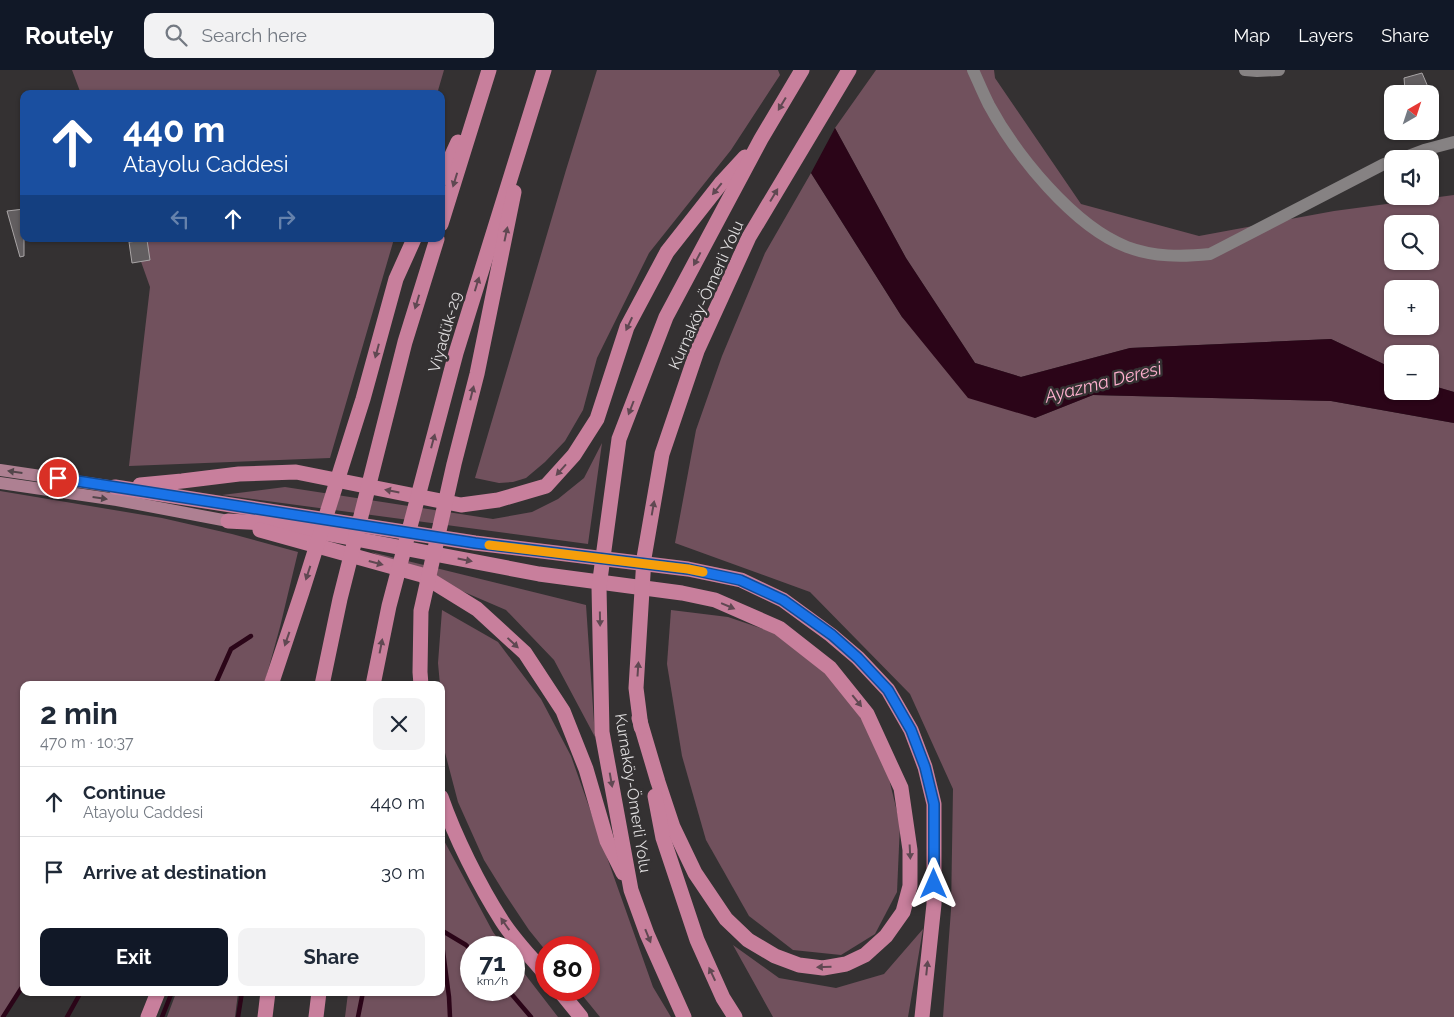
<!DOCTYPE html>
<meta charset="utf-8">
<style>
body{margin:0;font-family:Raleway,sans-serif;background:#f2f2f3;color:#1f2937;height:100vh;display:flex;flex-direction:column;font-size:19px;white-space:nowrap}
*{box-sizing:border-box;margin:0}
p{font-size:16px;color:#747a83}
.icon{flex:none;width:28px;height:28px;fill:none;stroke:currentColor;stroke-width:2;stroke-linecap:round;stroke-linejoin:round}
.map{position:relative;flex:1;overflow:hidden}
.side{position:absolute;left:20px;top:611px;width:425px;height:315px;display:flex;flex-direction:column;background:#fff;border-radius:10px;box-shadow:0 1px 4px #0004}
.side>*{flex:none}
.hud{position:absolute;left:20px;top:20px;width:425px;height:152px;border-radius:10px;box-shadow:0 1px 4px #0004;background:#1a4fa0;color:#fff;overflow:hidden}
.needle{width:32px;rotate:39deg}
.buttons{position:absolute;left:1384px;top:15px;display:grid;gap:10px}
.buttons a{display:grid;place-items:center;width:55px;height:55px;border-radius:10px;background:#fff;box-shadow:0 1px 4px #0004;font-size:25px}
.speed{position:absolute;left:460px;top:866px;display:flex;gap:10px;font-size:25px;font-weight:700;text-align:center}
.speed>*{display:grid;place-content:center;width:65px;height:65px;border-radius:50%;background:#fff;box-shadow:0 1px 4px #0004;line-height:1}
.speed small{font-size:12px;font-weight:400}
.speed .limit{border:8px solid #d22;background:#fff;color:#111}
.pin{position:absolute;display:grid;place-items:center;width:42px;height:42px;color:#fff;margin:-21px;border:2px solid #fff;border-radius:50%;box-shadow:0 1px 5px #0007}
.me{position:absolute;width:55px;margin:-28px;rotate:0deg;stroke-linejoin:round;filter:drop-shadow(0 0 4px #0008)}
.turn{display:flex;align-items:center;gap:18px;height:105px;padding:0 20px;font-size:22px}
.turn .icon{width:65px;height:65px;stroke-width:2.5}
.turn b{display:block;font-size:35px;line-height:42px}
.lanes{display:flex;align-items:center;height:48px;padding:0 20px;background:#0003;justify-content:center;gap:25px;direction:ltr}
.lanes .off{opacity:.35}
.round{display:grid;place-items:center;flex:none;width:52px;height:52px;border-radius:10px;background:#f2f2f3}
.summary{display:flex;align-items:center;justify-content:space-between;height:85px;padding:0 20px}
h1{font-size:30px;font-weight:700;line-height:38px}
.button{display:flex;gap:10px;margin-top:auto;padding:10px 20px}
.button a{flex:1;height:58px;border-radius:10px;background:#111827;color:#fff;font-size:20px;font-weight:700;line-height:58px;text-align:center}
.button a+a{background:#f2f2f3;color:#1f2937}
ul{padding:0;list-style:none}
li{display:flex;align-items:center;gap:15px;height:70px;padding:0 20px;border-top:1px solid #e0e1e3}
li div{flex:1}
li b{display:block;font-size:19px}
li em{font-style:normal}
header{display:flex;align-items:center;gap:30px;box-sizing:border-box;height:70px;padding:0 25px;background:#111827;color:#fff}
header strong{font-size:24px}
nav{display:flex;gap:28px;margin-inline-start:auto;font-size:18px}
.search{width:350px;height:45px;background:#f2f2f3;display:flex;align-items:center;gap:12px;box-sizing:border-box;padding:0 18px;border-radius:10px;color:#747a83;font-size:19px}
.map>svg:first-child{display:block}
.green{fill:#71515d;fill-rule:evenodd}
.water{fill:#2b0518}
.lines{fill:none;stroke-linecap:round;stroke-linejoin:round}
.stream{stroke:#2b0518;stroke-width:4.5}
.building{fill:#625e60;stroke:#a9a5a6}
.street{stroke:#868283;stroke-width:12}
.primary{stroke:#ae8092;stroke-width:12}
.highway{stroke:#c87f9c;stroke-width:15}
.oneway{fill:#604852}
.oneway2{fill:#52454a}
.route-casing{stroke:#114b97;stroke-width:12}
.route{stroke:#1a73e8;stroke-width:9}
.slow{stroke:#f59e0b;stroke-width:9}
.labels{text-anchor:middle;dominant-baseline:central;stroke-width:5;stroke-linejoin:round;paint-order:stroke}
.street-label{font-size:16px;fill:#dedcdd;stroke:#343132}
.water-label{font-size:18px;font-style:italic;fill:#feb0ce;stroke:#343132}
</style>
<header>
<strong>Routely</strong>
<div class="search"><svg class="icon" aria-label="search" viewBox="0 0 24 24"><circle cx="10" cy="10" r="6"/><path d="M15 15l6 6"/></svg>Search here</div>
<nav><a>Map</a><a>Layers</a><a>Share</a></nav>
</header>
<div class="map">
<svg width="1454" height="947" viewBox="0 0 1454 947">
<rect width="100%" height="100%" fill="#343132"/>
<g class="green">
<polygon points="72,0 444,0 437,24 81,24"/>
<polygon points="597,0 778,0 780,5 731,80 649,183 597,288 583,340 565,371 545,392 526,408 513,412 499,413 475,408 566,100"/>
<path d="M876,0H994L995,8L1081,134L1199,166L1334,141L1454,125V322L1430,315V284H1392V298L1331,269L1130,278L1021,307L975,293L906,188L835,58ZM1392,154H1430V191H1392ZM1392,219H1430V256H1392Z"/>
<polygon points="811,103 902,247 1035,348 1093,325 1331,331 1454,353 1454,947 943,947 951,840 953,719 910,624 810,522 675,473 696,360 722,286 765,183"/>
<polygon points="133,169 394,169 330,388 129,396 150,217"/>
<polygon points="602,373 588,474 222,425 285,417 493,449 532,442 558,429 584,408"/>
<polygon points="0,421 162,448 232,464 298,482 280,557 264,615 24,615 24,914 3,947 0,947"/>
<polygon points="371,482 586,535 595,667 554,590 506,540"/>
<polygon points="442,540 498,572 541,629 571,686 653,917 671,947 600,947 578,920 589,920 589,878 546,878 546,881 529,860 505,824 484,790 458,732 443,675 441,615 440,615 438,593"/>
<polygon points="671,540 728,547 790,568 837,608 884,688 900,754 897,822 875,864 841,885 793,880 749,846 706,770 682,686 667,594"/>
<polygon points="441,765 493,862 504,877 471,878 471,920 514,920 514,890 558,947 345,947 348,923 441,922"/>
<polygon points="923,859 908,947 773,947 733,875 779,908 836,918 884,904"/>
<polygon points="176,923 238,923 235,947 167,947"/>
</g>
<polygon class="water" points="835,58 906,188 975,293 1021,307 1130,278 1331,269 1392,298 1392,321 1430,321 1430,315 1454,322 1454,353 1331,331 1093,325 1035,348 968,328 902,247 811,103"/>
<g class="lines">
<g class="stream">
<polyline points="215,615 231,579 251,566"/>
<polyline points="441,860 466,875 471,880"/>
<polyline points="441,866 449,927 450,947"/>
<polyline points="508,920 531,947"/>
<polyline points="3,947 24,914"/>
<polyline points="67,947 81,922"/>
<polyline points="162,947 172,922"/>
<polyline points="238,947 242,922"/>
<polyline points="358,947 363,922"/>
</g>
</g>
<g class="building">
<polygon points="1422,3 1428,17 1405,20 1404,8"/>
<polygon points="24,139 24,186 20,187 7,141"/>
<polygon points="147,170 150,190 132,193 129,172"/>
</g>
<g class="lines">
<g class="street">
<path d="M973,0C978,11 983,23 989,35C1016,85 1073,156 1127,177C1154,187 1181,187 1210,184L1384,94L1392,91"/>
<polyline points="1245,0 1257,1 1279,0"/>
<polyline points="1400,89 1424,80 1454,72"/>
</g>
<g class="primary">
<polyline points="0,400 115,417"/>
<polyline points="0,413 117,430 228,451"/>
</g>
<g class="highway">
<polyline points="441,109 458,72"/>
<polyline points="441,154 489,0"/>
<polyline points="140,415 182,411 239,404 296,402 461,435 498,430 546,416 574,385 597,349 627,257 667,182 722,112 745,87"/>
<polyline points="115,417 475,473 688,499 741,510 783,530 831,565 858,588 888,620 911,660 925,697 934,734 934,834 922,947"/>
<polyline points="228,451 268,453 298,458 539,504 682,523 715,530 779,558 830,598 867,644 901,718 910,780 910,816 903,842 886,866 865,885 846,894 823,898 799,895 775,886 748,870 726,849 695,803 673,757 658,712 639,648"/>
<polyline points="260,460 422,505 477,539 525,583 563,641 586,699 607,771 623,803"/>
<polyline points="271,615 302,522 363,329 396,209 414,169"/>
<polyline points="322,615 340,529 405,272 437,169"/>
<polyline points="373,615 389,536 456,283 544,0"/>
<polyline points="421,615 420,602 421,541 454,394 477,304 514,122"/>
<polyline points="641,657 636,618 644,488 662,384 697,281 749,167 849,0"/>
<polyline points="655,726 663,768 697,870 723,928 735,947"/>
<path d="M441,727C455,767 479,815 502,851C514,870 532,888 546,905"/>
<polyline points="559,920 581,947"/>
<polyline points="148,947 158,922"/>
<polyline points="265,947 268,922"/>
<polyline points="316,947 319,922"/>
<polyline points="684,947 647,864 631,820 602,662 599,517 619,369 666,247 761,69 802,0"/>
</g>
</g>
<defs><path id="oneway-solid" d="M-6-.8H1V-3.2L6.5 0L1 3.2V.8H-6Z" transform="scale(1.25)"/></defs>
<g class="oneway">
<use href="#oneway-solid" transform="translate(782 34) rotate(121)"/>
<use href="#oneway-solid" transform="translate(455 110) rotate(107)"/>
<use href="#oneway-solid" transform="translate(717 119) rotate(129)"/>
<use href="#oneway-solid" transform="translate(774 125) rotate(-59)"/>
<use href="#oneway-solid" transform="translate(506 164) rotate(-78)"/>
<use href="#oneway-solid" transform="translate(697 189) rotate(118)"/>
<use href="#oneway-solid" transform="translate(477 214) rotate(-73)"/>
<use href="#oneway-solid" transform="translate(417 232) rotate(107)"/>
<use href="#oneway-solid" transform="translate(629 254) rotate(115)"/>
<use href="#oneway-solid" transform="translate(377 281) rotate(105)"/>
<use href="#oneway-solid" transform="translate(472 323) rotate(-76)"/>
<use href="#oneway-solid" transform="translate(631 338) rotate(111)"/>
<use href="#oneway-solid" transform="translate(433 371) rotate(-75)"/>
<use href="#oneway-solid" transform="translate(561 400) rotate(132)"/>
<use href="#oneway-solid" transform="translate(392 421) rotate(-169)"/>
<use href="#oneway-solid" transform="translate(653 438) rotate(-80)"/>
<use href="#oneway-solid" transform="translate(465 490) rotate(11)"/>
<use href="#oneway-solid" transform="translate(376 493) rotate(15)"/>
<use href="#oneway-solid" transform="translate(308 503) rotate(108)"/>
<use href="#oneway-solid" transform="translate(728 536) rotate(23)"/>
<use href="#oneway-solid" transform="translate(600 549) rotate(89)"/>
<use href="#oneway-solid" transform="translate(287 569) rotate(109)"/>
<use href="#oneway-solid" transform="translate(513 573) rotate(43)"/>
<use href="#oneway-solid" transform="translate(381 576) rotate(-79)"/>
<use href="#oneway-solid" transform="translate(638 599) rotate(-86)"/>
<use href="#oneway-solid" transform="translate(857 631) rotate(51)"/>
<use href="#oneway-solid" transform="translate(611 710) rotate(80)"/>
<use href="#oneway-solid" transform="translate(910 782) rotate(87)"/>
<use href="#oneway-solid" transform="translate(505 854) rotate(-125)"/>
<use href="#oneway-solid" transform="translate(648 866) rotate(68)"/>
<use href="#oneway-solid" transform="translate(824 897) rotate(178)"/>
<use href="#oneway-solid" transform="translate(927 898) rotate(-84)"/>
<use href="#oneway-solid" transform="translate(712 904) rotate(-115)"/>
</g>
<g class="oneway2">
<use href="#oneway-solid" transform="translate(15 402) rotate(-172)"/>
<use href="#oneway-solid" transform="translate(100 428) rotate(8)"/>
</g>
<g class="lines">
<g class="route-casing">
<polyline id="route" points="58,408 475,473 688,499 740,510 783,530 832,565 858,588 888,620 911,660 925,697 934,734 934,814"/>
</g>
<use href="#route" class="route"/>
<polyline class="slow" points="489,475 688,499 703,502"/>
</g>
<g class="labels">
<g class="street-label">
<text transform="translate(706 225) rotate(-66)">Kurnaköy-Ömerli Yolu</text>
<text transform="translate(445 262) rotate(-74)">Viyadük-29</text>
<text transform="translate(633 723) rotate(81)">Kurnaköy-Ömerli Yolu</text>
</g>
<g class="water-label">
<text transform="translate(1103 312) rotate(-14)">Ayazma Deresi</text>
</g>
</g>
</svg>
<div class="buttons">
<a><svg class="needle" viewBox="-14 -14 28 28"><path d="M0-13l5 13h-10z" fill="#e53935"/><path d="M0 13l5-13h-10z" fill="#747a83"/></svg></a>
<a><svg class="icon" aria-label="sound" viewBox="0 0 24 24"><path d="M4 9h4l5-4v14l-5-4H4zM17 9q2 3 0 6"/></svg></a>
<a><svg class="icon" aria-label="search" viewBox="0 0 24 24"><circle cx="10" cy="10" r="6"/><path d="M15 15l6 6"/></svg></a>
<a>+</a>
<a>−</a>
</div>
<div class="speed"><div>71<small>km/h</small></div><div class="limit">80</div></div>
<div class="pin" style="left:58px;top:408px;background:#d93025"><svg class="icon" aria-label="arrive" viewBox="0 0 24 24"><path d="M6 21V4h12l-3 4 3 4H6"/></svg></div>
<svg class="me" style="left:934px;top:814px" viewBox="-20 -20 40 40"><path d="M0-17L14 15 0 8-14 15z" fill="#1a73e8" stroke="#fff" stroke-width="4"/></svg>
<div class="hud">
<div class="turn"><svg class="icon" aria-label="ahead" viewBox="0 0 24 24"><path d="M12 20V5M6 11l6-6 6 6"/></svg><div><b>440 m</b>Atayolu Caddesi</div></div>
<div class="lanes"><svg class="icon off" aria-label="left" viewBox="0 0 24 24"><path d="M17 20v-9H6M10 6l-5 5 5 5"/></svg><svg class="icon" aria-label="ahead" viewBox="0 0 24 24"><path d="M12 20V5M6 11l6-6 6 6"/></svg><svg class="icon off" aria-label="right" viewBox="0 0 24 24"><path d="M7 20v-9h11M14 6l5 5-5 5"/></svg></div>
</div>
<section class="side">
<div class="summary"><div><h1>2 min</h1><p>470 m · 10:37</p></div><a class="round"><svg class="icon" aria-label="close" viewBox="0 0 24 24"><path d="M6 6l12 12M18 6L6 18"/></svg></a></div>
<ul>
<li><svg class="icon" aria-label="ahead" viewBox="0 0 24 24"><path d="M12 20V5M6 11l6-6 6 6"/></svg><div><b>Continue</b><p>Atayolu Caddesi</p></div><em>440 m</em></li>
<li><svg class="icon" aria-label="arrive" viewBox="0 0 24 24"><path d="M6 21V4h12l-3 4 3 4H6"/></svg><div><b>Arrive at destination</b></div><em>30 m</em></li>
</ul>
<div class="button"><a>Exit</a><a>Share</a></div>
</section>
</div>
